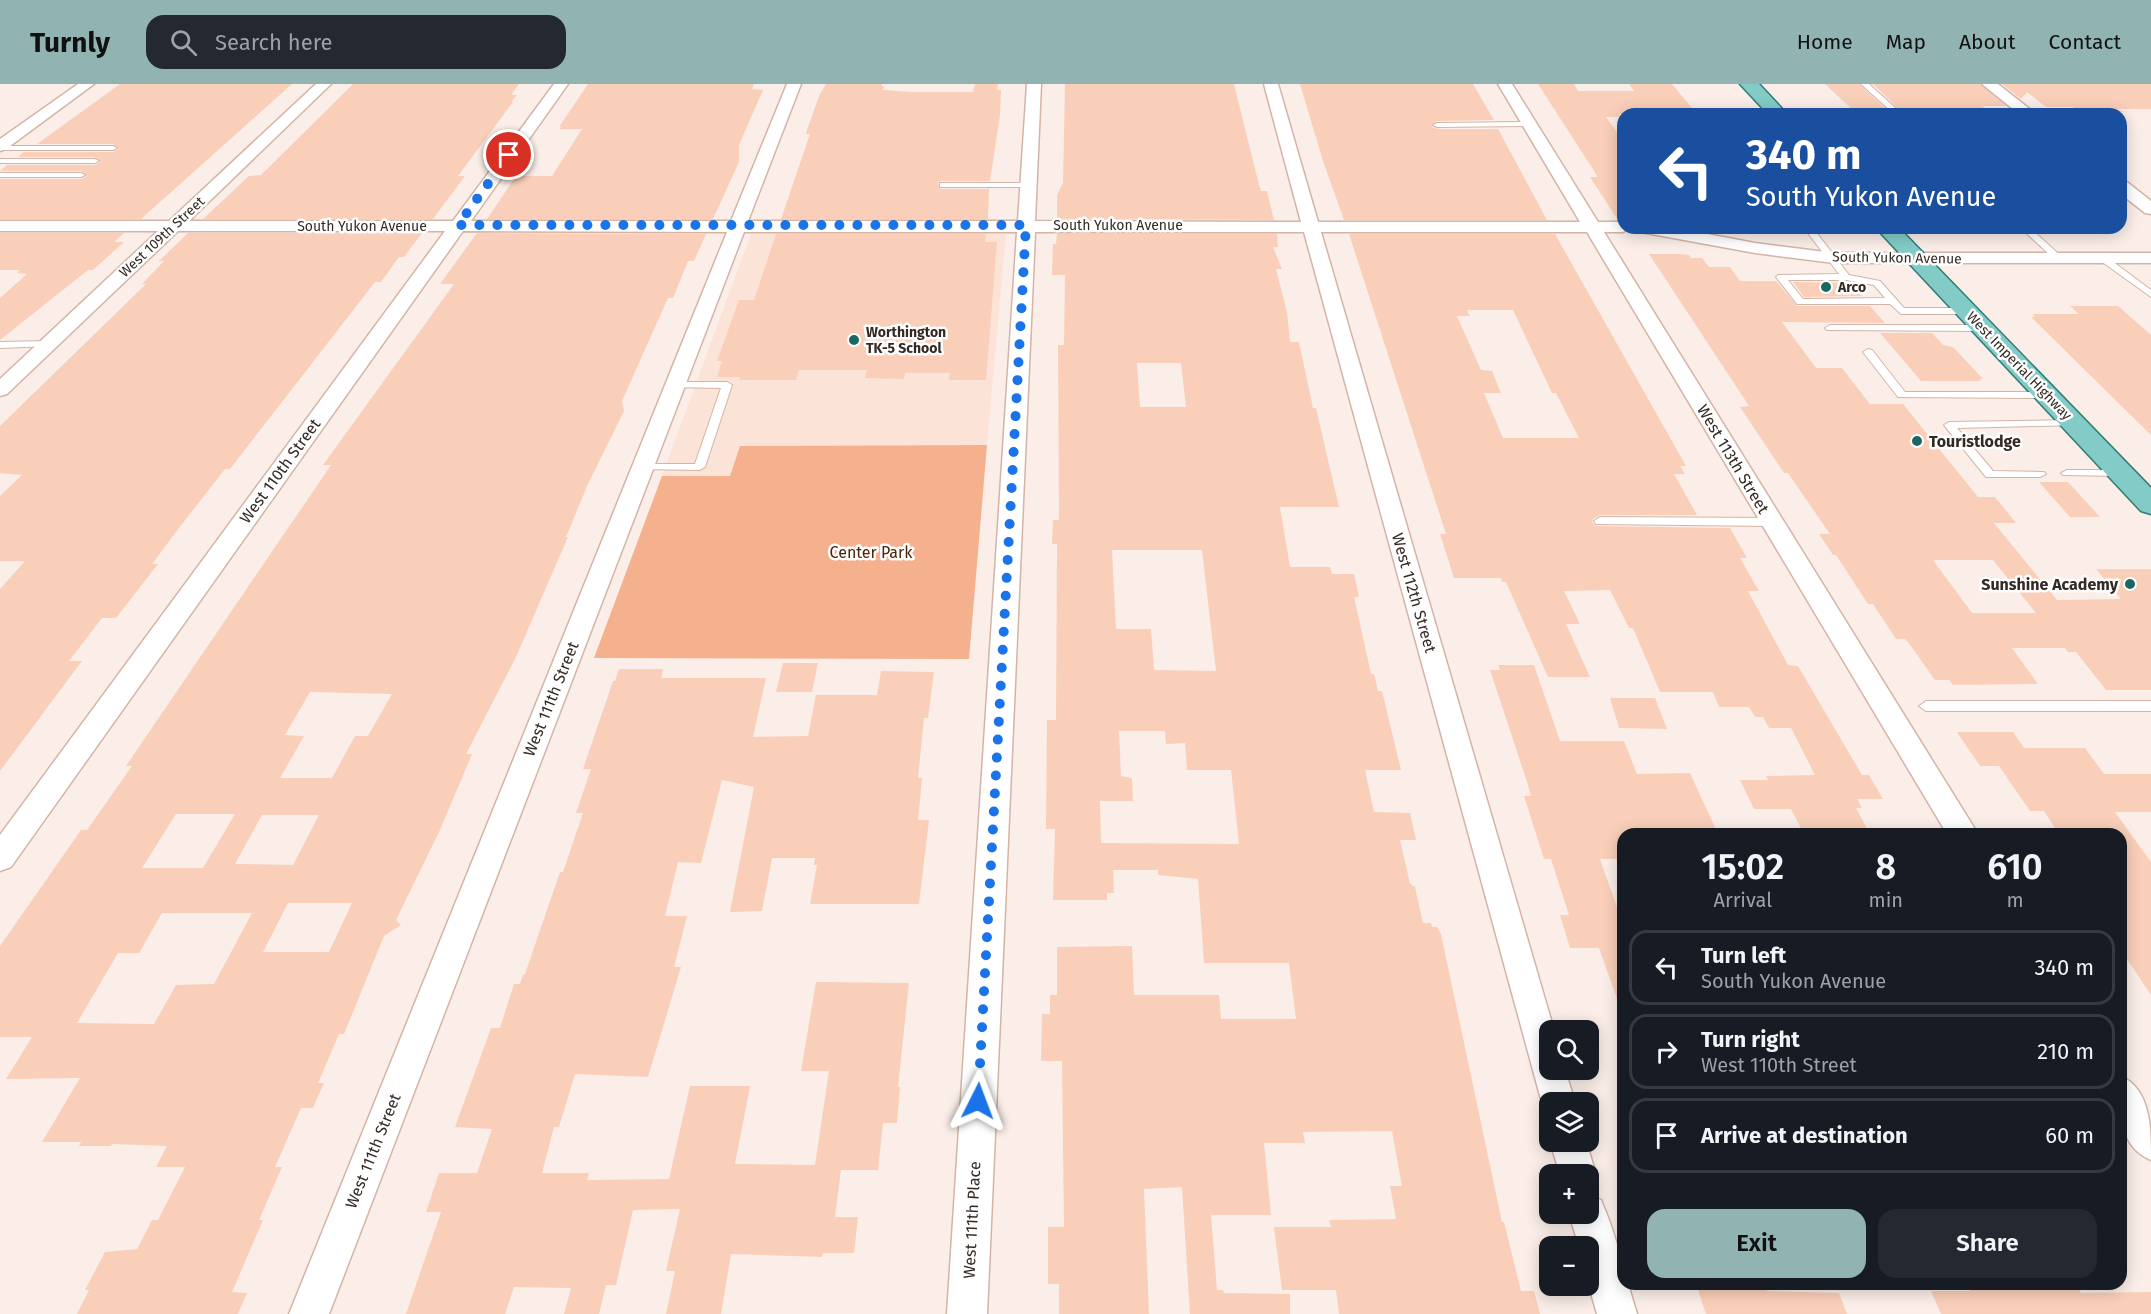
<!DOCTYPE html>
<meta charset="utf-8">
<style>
body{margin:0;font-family:"Fira Sans",sans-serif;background:#242831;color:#f1f3f6;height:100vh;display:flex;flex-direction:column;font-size:22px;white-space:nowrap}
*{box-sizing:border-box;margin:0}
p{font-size:20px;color:#9ea1a6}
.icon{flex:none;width:33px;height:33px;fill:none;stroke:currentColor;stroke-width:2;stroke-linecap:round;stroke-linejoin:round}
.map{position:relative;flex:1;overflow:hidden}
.drawer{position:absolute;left:1617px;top:744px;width:510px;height:462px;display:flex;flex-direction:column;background:#171b24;border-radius:18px;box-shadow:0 3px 15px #0003}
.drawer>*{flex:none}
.banner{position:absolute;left:1617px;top:24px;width:510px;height:126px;border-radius:18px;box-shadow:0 3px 15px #0003;background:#1a4fa0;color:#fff;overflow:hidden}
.fabs{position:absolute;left:1539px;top:936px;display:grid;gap:12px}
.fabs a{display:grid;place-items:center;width:60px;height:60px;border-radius:12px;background:#171b24;box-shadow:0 3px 15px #0003;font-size:30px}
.pin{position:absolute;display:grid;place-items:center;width:51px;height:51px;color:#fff;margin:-26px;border:3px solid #fff;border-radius:50%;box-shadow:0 2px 6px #0007}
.me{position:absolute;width:66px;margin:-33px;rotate:3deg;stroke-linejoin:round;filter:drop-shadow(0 0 4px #0008)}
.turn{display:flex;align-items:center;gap:21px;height:126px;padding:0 30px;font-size:27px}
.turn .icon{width:78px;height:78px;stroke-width:2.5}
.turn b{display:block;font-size:42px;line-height:51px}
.eta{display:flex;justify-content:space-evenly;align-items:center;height:102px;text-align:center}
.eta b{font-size:36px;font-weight:600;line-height:42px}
.primary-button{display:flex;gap:12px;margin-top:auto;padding:12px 30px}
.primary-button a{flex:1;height:69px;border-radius:18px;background:#91b4b3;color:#111;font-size:24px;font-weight:600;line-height:69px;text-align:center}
.primary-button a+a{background:#242831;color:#f1f3f6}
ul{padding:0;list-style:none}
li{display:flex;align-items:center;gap:18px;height:75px;margin:0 12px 9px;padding:0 18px;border:3px solid #363941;border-radius:18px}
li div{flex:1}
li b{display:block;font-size:22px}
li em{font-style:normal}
header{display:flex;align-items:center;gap:36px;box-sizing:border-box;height:84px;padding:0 30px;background:#91b4b3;color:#111}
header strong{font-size:28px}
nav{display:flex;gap:33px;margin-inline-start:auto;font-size:21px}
.search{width:420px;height:54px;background:#242831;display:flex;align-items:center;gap:15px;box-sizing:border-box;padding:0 21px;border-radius:18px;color:#9ea1a6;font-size:22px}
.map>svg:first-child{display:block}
.built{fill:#fbe3d8}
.green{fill:#f5b08d}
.building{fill:#f9cfb9;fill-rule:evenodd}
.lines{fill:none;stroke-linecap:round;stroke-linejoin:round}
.lane-casing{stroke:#d3b4a6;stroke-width:2}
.street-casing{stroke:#d3b4a6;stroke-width:3}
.primary-casing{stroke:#317c75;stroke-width:3}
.lane{fill:#fff;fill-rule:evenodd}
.street{fill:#fff;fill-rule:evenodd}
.primary{fill:#82cbc7;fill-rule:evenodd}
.route{stroke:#1a73e8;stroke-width:10;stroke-dasharray:0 18}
.poi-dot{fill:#1c6762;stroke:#fefefe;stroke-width:2}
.labels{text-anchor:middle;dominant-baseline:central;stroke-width:5;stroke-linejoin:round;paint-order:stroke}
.far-street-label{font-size:14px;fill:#342923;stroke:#fefefe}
.far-poi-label{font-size:14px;font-weight:bold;fill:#342923;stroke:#fefefe;text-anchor:start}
.poi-label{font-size:16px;font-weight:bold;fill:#342923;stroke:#fefefe;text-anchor:start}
.street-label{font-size:16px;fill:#342923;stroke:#fefefe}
.park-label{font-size:16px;fill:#4d2208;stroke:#fefefe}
</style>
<header>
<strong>Turnly</strong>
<div class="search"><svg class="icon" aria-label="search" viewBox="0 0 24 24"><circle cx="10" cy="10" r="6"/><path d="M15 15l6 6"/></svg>Search here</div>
<nav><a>Home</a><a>Map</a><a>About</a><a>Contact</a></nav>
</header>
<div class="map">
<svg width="2151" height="1230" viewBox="0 0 2151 1230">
<rect width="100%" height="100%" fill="#fbeee8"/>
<polygon class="built" points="751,150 1006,150 987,361 740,362 730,392 662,392"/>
<polygon class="green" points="987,361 969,575 594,574 662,392 730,392 740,362"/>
<g class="building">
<polygon points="120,0 292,0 141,135 0,135 0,95 81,95 87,92 81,87 0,87 7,81 95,81 101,78 95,73 18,73 24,68 113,68 119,65 113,60 37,60"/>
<polygon points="353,0 519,0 513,8 512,11 517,11 511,18 513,18 458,92 465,92 433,135 203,135 249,92 261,91"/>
<polygon points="588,0 754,0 752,5 763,6 739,61 739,78 713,135 487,135 516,92 552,92 582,45 559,45 561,43 559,43"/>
<polygon points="826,0 882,0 881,2 884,2 883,6 912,8 973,8 975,0 998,0 997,6 1001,6 1000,31 990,97 940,97 938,99 940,105 989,105 988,135 781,135 810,50 806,50 807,46 819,12"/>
<polygon points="1065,0 1234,0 1257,93 1261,107 1267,107 1274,136 1057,135 1057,111 1063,99"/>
<polygon points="1300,0 1473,0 1494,36 1437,37 1431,42 1437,45 1498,45 1547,136 1344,136 1323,77"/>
<polygon points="1538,0 1574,0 1578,7 1634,7 1629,0 1672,0 1697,30 1619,30 1621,33 1606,33 1623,57 1623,136 1618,136 1590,93 1598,93"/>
<polygon points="1825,0 1859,0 1891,30 1857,30"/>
<polygon points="1873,0 1980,0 2006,22 1982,22 1992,30 1904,30"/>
<polygon points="2002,0 2151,0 2151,25 2118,25 2123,28 2081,28 2073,23 2046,23 2027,8 2021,15"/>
<polygon points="0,149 124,149 114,158 124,158 93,186 88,186 0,256 0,214 27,190 17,189 20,186 0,186"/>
<polygon points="188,149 422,149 404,173 399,173 381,198 375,198 230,385 225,385 179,444 152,480 158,480 116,534 102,534 69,577 82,577 0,687 0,505 25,477 0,477 0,412 22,391 0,389 0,342 146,200 142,200 164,177 159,177"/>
<path d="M477,149L706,150L694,177H688L673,214H668L622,317L624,327L588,400L566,453H568L516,573L466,670H472L440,746L396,836L401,841L384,852L344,950H339L318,999H324L313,1024H301L275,1083H282L259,1136H263L232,1208L247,1209L238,1230H77L89,1206H85L105,1168L137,1165L152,1136H158L185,1083H156L167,1062L112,1060L111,1062H79L81,1058H42L80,994L6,995L32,953H0V862L81,746H87L132,682H126L331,381H323L454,200H440ZM310,608L392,610L368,652H355L332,694H280L304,652L285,651ZM176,730H235L203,784H142ZM262,731H319L293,781L235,780ZM288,819H352L329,868H263ZM162,829H252L214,900L176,901L154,940L77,939L118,869H139Z"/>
<polygon points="776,150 986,150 985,158 997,158 986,296 949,296 950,289 905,289 904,295 865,294 867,286 799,286 796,296 739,296 740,293 717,293 722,277 717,277 739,216 754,216"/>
<path d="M1057,150H1277L1278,163H1273L1282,185H1276L1287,228L1290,258H1299L1313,324H1316L1339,423H1280L1290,483H1330L1332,490H1354L1359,513H1354L1371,590H1374L1378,607H1382L1401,686H1365L1374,728L1410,729L1416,756H1400L1410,800L1415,803L1423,839H1431L1432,843H1437L1441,850L1502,1138H1504L1521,1207H1534L1540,1230H1339L1336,1206H1282L1274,1143H1331L1329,1136L1396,1135L1390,1102H1402L1392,1047L1303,1048L1305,1059H1264L1271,1131H1211L1217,1206H1223L1224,1209L1290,1210V1230H1190L1182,1103L1144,1105L1149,1230H1059V1200H1048V1143H1064L1062,977H1041L1042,930H1050V911H1057V863L1132,862L1134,911H1219L1221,935H1296L1289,879H1204L1198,795L1158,791V786H1113L1114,809H1107V816H1053L1055,745H1046L1047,636H1056L1057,460H1052L1053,436H1059L1058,261H1064L1065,191H1052L1053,160H1056ZM1137,279H1181L1186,323H1140ZM1112,466H1202L1216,587L1154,586L1151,545H1116ZM1119,647H1165L1166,660L1185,659L1187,686H1231L1239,760L1101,759L1100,717H1133L1132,694L1121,692Z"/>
<path d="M1349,150H1555L1686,382H1680L1685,390H1674L1697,431H1600L1593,435L1592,438L1596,442L1730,444L1747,474H1740L1759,507H1748L1788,581L1798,582L1862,691H1869L1883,715H1857L1862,724H1856L1870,750H1804L1791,725H1754L1740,696H1768L1766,692L1815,691L1791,644H1769L1763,633H1755L1749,623H1719L1713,608H1660L1633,544H1629L1610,506L1564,507L1580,540H1566L1590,593H1548L1506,498H1502L1501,494H1454L1440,450H1446ZM1467,226H1513L1552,309H1556L1579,354H1503L1484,309H1501L1492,287L1481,286L1457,232H1470Z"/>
<path d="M1649,170H1681L1689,171L1691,174H1702L1709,183H1730L1740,197H1776L1797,222H1870L1885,239L1782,238L1816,284H1842L1870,320H1903L1978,413H1995L2016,439H1994L2057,516L2121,515L2096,485H2151V606H2106L2076,568H2068L2065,564H2012L2038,600L1953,601L1949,596H1935L1908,558L1905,555H1896L1873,520H1868L1836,471H1833L1819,450H1830L1788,389H1784L1740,323L1749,322ZM1933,476H1993L2036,529H1972Z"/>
<polygon points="1793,198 1851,199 1862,212 1804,213"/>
<polygon points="2070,222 2118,222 2151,251 2151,351 2031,233 2035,233 2032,230 2079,230"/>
<polygon points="1880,249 1932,249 1943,261 1953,263 1983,295 1979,295 1981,297 1921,297"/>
<polygon points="2039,398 2068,398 2100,433 2070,433"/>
<polygon points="783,579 818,579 812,608 776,608"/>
<polygon points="1498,581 1534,581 1560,657 1624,657 1637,690 1690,689 1718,750 1623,750 1623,775 1600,775 1623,840 1623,923 1620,923 1599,864 1570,864 1560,831 1569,831 1551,775 1544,775 1524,712 1531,712 1529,704 1490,586 1500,586"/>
<polygon points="619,585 663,585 661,594 766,594 753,653 808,652 816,611 877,611 881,587 934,588 928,634 924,634 918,694 922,694 918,736 929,736 919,820 810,820 817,781 814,781 815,774 772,774 762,827 730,828 754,703 722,696 701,779 678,778 665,832 687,832 674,883 681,883 648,993 575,990 559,1043 554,1043 542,1089 589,1089 587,1096 669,1095 690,1002 750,1002 735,1080 815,1081 829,987 801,987 816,898 909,899 898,1003 900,1003 897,1039 883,1039 878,1086 841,1086 835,1133 858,1133 854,1169 823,1169 822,1173 731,1170 721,1230 666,1230 675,1187 666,1187 680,1125 633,1126 616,1201 606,1201 599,1230 564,1230 571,1204 514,1203 505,1230 406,1230 441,1128 426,1128 439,1089 477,1089 492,1045 455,1043 491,944 500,944 514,900 520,900 523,891 525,890 560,788 563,788 583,729 576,729 591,685 583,685 613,597 615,597"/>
<polygon points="1610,614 1655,614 1667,645 1619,644"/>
<polygon points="1957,648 2013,648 2024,664 2085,664 2104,690 2151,690 2151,728 2115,728 2151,778 2151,911 2121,866 2121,750 2059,750 2044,727 2030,727 1999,682 1980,682"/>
<polygon points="1696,1200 1765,1200 1767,1207 1839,1209 1847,1230 1706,1230"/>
<polygon points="1984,1200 2032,1200 2034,1204 2078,1204 2081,1209 2151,1208 2151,1230 1941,1230 1931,1207 1970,1207 1969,1204 1986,1204"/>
</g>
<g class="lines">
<g class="lane-casing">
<g id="lane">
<polygon points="1861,0 1869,0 1902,30 1894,30"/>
<polygon points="1530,38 1534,40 1533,42 1437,43 1433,41 1437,39"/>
<polygon points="0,62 113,62 117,64 113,66 0,66"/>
<polygon points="0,75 95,75 99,77 95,79 0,79"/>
<polygon points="0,89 81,89 85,91 81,93 0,93"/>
<polygon points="940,99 1028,99 1032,101 1028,103 940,103"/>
<path d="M1804,144H1813L1849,191L1880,197L1904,224H1966L1971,227L1966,230H1901L1890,220H1797L1776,193L1778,191L1839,190ZM1788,196H1846L1874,201L1885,214L1803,215Z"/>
<polygon points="2021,144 2030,144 2062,173 2062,177 2056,177"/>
<polygon points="2098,171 2104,171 2151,206 2151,213 2098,175"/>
<polygon points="1830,241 1983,241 1988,244 1983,247 1827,246 1825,244"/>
<polygon points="48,257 53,260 51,262 0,264 0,258"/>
<polygon points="1868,265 1872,266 1905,308 2046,308 2051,311 2046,314 1898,313 1863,268"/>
<polygon points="675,298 727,298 732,301 705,383 699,386 639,385 637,383 643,380 695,380 721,304 671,303 670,301"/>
<polygon points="2073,336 2078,339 2077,341 1957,344 1993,387 2044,388 2046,390 2040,393 1986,393 1944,341 1949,338"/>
<polygon points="2067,386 2121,386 2127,389 2121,392 2063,391 2061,389"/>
<polygon points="1600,433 1772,434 1778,438 1772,442 1596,440 1594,437"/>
<polygon points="1926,617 2151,617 2151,627 1926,627 1919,622"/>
</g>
</g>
<g class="street-casing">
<g id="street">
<polygon points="78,0 94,0 6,65 0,67 0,55"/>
<polygon points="316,0 331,0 189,137 453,137 554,0 568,0 471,137 731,137 787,0 801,0 748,137 1018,137 1027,0 1041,0 1035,137 1301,138 1264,0 1278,0 1318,138 1580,138 1498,0 1512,0 1598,138 1623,138 1623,144 1631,144 1623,148 1604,148 1978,750 1947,750 1587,148 1321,148 1554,946 1550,946 1550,986 1565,986 1575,1018 1550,1018 1550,1032 1545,1030 1304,148 1035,148 987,1230 947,1230 1017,148 744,148 329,1230 289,1230 727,148 463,147 11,783 0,787 0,751 445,147 178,147 7,310 0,312 0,295 158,147 0,147 0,137 169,137"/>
<polygon points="1982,0 1998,0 2036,30 2019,30"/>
<polygon points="2121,97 2127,98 2151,117 2151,130 2145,129 2121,110"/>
<polygon points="1637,144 1675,144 1755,159 1834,169 2151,169 2151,179 1834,179 1755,169 1646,149 1640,148"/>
<path d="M2121,992C2151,1006 2151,1044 2151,1076C2116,1061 2121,1024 2121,992Z"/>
<polygon points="1550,1058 1586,1058 1596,1090 1591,1103 1588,1104 1588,1090 1560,1090"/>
<path d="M1588,1110L1601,1116C1612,1142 1623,1172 1623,1200H1628L1637,1230H1597L1588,1199V1162H1579L1569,1130H1588Z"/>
</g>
</g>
<g class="primary-casing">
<g id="primary">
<polygon points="1740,0 1759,0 1787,30 1768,30"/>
<polygon points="1876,144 1899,144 2151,404 2151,430 2141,427"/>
</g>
</g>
<use href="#lane" class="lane"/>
<use href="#street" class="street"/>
<use href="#primary" class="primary"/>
</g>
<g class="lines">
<polyline class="route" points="509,71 458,141 1026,141 978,1017"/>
</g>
<g class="poi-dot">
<circle cx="1826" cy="203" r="6"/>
<circle cx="854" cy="256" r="6"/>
<circle cx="1917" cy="357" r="6"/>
<circle cx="2130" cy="500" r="6"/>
</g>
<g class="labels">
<g class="far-street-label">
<text x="1118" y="141">South Yukon Avenue</text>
<text x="362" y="142">South Yukon Avenue</text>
<text transform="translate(162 153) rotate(-43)">West 109th Street</text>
<text transform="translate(1897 174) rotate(1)">South Yukon Avenue</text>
<text transform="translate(2019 282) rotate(46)">West Imperial Highway</text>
</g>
<g class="far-poi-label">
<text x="1838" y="203">Arco</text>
<text x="866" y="248">Worthington<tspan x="866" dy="16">TK-5 School</tspan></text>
</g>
<g class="poi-label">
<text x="1929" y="357">Touristlodge</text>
<text x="2118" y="500" text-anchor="end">Sunshine Academy</text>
</g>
<g class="street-label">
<text transform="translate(1733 375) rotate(59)">West 113th Street</text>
<text transform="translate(280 387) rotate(-54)">West 110th Street</text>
<text transform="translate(1414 509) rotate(74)">West 112th Street</text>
<text transform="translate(551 615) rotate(-68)">West 111th Street</text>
<text transform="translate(373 1067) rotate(-68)">West 111th Street</text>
<text transform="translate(972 1136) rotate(-87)">West 111th Place</text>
</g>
<g class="park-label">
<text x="871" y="468">Center Park</text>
</g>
</g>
</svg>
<div class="fabs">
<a><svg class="icon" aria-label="search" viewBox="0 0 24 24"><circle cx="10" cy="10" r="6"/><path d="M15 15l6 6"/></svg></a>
<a><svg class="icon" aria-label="layers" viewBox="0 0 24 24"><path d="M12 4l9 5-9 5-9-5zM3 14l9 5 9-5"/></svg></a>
<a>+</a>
<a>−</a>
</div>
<div class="pin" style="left:509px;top:71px;background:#d93025"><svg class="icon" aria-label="arrive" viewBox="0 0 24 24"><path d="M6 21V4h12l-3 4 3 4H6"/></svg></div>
<svg class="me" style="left:978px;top:1017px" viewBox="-20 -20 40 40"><path d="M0-17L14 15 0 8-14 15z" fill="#1a73e8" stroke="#fff" stroke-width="4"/></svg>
<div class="banner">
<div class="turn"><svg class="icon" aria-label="left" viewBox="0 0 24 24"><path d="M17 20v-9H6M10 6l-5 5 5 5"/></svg><div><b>340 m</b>South Yukon Avenue</div></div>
</div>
<section class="drawer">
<div class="eta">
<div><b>15:02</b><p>Arrival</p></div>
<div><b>8</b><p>min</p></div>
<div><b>610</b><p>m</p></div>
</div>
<ul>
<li><svg class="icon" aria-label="left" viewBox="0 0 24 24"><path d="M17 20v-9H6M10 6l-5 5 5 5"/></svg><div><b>Turn left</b><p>South Yukon Avenue</p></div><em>340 m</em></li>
<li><svg class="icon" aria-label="right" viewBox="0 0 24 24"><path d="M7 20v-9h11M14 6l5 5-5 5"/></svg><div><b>Turn right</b><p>West 110th Street</p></div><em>210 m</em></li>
<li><svg class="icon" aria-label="arrive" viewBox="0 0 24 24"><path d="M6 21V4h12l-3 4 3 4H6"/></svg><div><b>Arrive at destination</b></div><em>60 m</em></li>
</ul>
<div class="primary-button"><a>Exit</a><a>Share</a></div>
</section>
</div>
